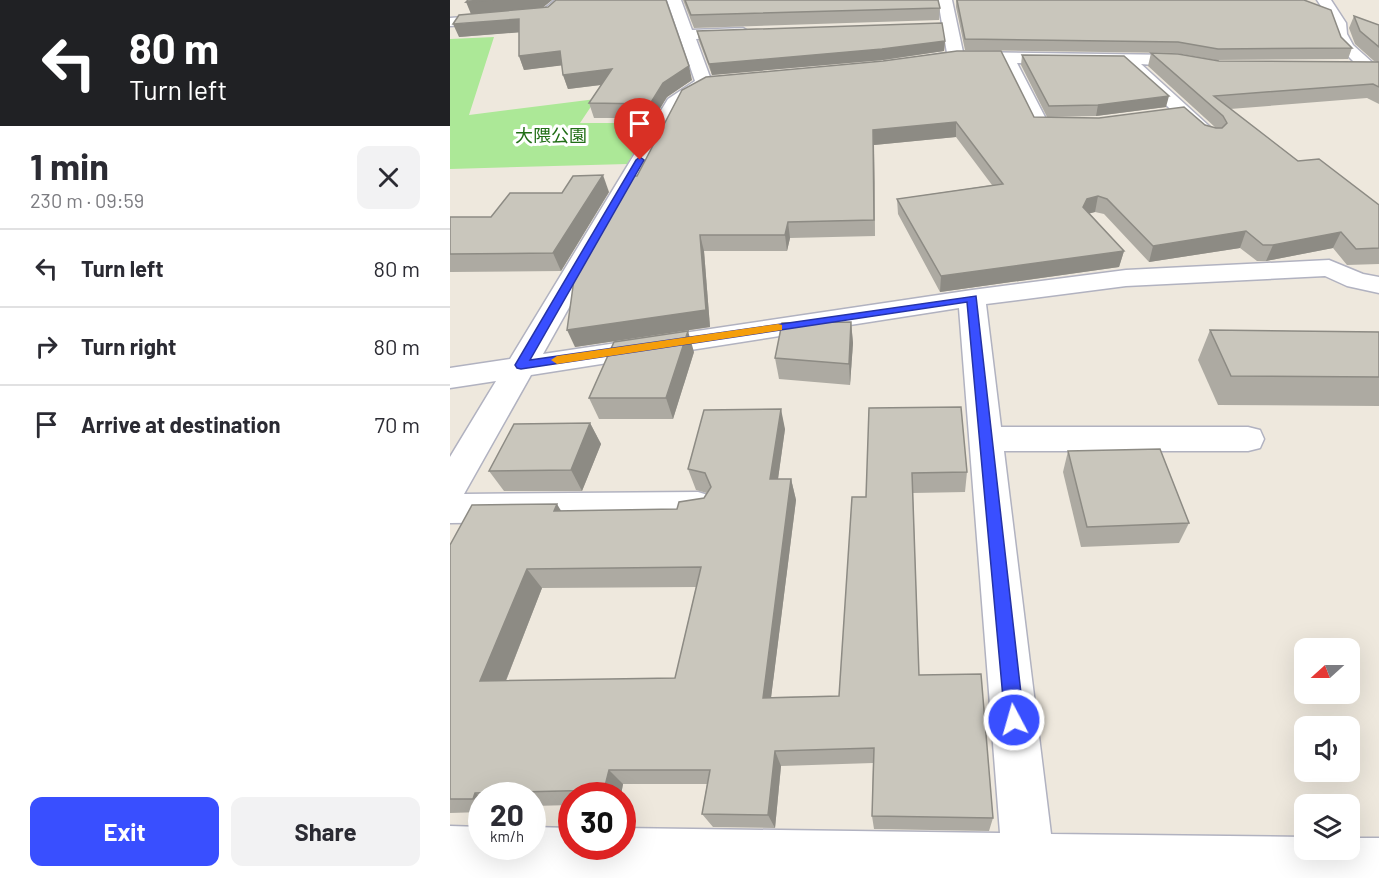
<!DOCTYPE html>
<meta charset="utf-8">
<style>
body{margin:0;font-family:Barlow,"Noto Sans JP",sans-serif;background:#f2f2f3;color:#2b2b33;height:100vh;display:flex;flex-direction:column;font-size:22px;white-space:nowrap}
*{box-sizing:border-box;margin:0}
p{font-size:20px;color:#7c7c81}
.icon{flex:none;width:33px;height:33px;fill:none;stroke:currentColor;stroke-width:2;stroke-linecap:round;stroke-linejoin:round}
.map{position:relative;flex:1;overflow:hidden}
.sheet{display:flex;flex-direction:column;background:#fff;width:450px}
.sheet>*{flex:none}
.banner{background:#202124;color:#fff;overflow:hidden}
.needle{width:39px;rotate:249deg}
.tools{position:absolute;left:844px;top:638px;display:grid;gap:12px}
.tools a{display:grid;place-items:center;width:66px;height:66px;border-radius:12px;background:#fff;box-shadow:0 6px 24px #0002;font-size:30px}
.speed{position:absolute;left:18px;top:782px;display:flex;gap:12px;font-size:30px;font-weight:700;text-align:center}
.speed>*{display:grid;place-content:center;width:78px;height:78px;border-radius:50%;background:#fff;box-shadow:0 6px 24px #0002;line-height:1}
.speed small{font-size:15px;font-weight:400}
.speed .limit{border:9px solid #d22;background:#fff;color:#111}
.pin{position:absolute;display:grid;place-items:center;width:51px;height:51px;color:#fff;margin:-62px -26px;border-radius:50% 50% 50% 0;rotate:-45deg;box-shadow:0 0 6px #0007}
.pin .icon{rotate:45deg}
.me{position:absolute;width:66px;margin:-33px;rotate:354deg;stroke-linejoin:round;filter:drop-shadow(0 0 4px #0008)}
.turn{display:flex;align-items:center;gap:21px;height:126px;padding:0 30px;font-size:27px}
.turn .icon{width:78px;height:78px;stroke-width:2.5}
.turn b{display:block;font-size:42px;line-height:51px}
.round{display:grid;place-items:center;flex:none;width:63px;height:63px;border-radius:12px;background:#f2f2f3}
.head{display:flex;align-items:center;justify-content:space-between;height:102px;padding:0 30px}
h1{font-size:36px;font-weight:700;line-height:45px}
.action{display:flex;gap:12px;margin-top:auto;padding:12px 30px}
.action a{flex:1;height:69px;border-radius:12px;background:#394fff;color:#fff;font-size:24px;font-weight:700;line-height:69px;text-align:center}
.action a+a{background:#f2f2f3;color:#2b2b33}
ul{padding:0;list-style:none}
li{display:flex;align-items:center;gap:18px;height:78px;padding:0 30px;border-top:2px solid #e1e1e2}
li div{flex:1}
li b{display:block;font-size:22px}
li em{font-style:normal}
main{display:flex;flex:1;min-height:0}
.map>svg:first-child{display:block}
.green{fill:#ace897}
.lines{fill:none;stroke-linecap:round;stroke-linejoin:round}
.street-casing{stroke:#b1b2c0;stroke-width:3}
.street{fill:#fff;fill-rule:evenodd}
.wall{fill:#adaaa2;fill-rule:evenodd}
.shaded-wall{fill:#8d8b84}
.building{fill:#c9c6bc;stroke:#8d8b84;stroke-width:1.5;fill-rule:evenodd}
.route{fill:#394fff;stroke:#2533a6;stroke-width:1.5}
.slow{fill:#f59e0b}
.labels{text-anchor:middle;dominant-baseline:central;stroke-width:6;stroke-linejoin:round;paint-order:stroke}
.far-park-label{font-size:18px;fill:#216e16;stroke:#fff}
</style>
<main>
<section class="sheet">
<div class="banner">
<div class="turn"><svg class="icon" aria-label="left" viewBox="0 0 24 24"><path d="M17 20v-9H6M10 6l-5 5 5 5"/></svg><div><b>80 m</b>Turn left</div></div>
</div>
<div class="head"><div><h1>1 min</h1><p>230 m · 09:59</p></div><a class="round"><svg class="icon" aria-label="close" viewBox="0 0 24 24"><path d="M6 6l12 12M18 6L6 18"/></svg></a></div>
<ul>
<li><svg class="icon" aria-label="left" viewBox="0 0 24 24"><path d="M17 20v-9H6M10 6l-5 5 5 5"/></svg><div><b>Turn left</b></div><em>80 m</em></li>
<li><svg class="icon" aria-label="right" viewBox="0 0 24 24"><path d="M7 20v-9h11M14 6l5 5-5 5"/></svg><div><b>Turn right</b></div><em>80 m</em></li>
<li><svg class="icon" aria-label="arrive" viewBox="0 0 24 24"><path d="M6 21V4h12l-3 4 3 4H6"/></svg><div><b>Arrive at destination</b></div><em>70 m</em></li>
</ul>
<div class="action"><a>Exit</a><a>Share</a></div>
</section>
<div class="map">
<svg width="929" height="878" viewBox="0 0 929 878">
<rect width="100%" height="100%" fill="#eee8dd"/>
<polygon class="green" points="44,37 19,115 146,99 130,123 201,123 177,164 0,169 0,39"/>
<g class="lines">
<g class="street-casing">
<g id="street">
<polygon points="105,0 120,0 101,18 96,19 0,26 0,18 92,11"/>
<polygon points="217,0 231,0 242,30 293,28 300,32 293,36 246,39 260,77 275,78 277,82 275,86 258,88 234,102 93,354 522,290 676,270 879,260 913,274 929,277 929,293 897,286 875,276 676,286 536,304 551,427 798,427 810,430 814,439 810,448 798,451 554,451 601,834 855,837 855,849 900,849 900,838 929,838 929,878 0,878 0,826 32,827 32,846 82,846 82,827 122,828 122,846 172,846 172,828 550,833 509,308 81,375 14,494 248,492 261,496 266,506 261,516 248,520 0,523 0,457 46,381 0,388 0,368 60,359 218,99 245,81"/>
<polygon points="488,0 502,0 513,52 725,55 750,60 752,63 744,68 691,64 770,136 767,140 753,140 680,71 678,68 682,64 567,63 596,119 630,120 632,124 630,128 589,131 582,129 551,62 508,61 467,67 461,65 459,62 461,59 497,53"/>
<polygon points="867,0 881,0 896,23 897,34 903,45 923,63 929,65 929,75 911,69 892,50 883,34 882,23"/>
</g>
</g>
<use href="#street" class="street"/>
</g>
<g class="wall">
<polygon points="18,0 102,0 92,8 242,80 217,97 204,118 144,118 139,103 151,85 118,89 113,75 112,65 74,70 69,56 69,32 9,37 21,14"/>
<polygon points="233,0 488,0 490,8 489,20 244,28"/>
<polygon points="506,0 854,0 902,48 898,59 765,60 725,53 515,50 506,7"/>
<polygon points="904,16 929,25 929,104 917,98 780,109 848,161 929,205 929,264 897,265 883,248 816,261 807,261 790,248 699,262 654,214 645,212 639,213 674,251 669,267 490,292 448,214 447,199 542,185 506,137 424,145 425,236 340,238 337,251 254,251 260,327 125,347 187,176 232,90 584,117 755,125 766,128 698,66 701,53 769,61 927,62 924,61 905,44 899,28"/>
<polygon points="247,31 495,41 494,51 433,60 262,75 249,41"/>
<polygon points="572,55 716,107 646,116 597,117 571,65"/>
<polygon points="159,192 111,271 0,272 0,217 41,217"/>
<polygon points="401,322 403,343 400,385 329,379 325,358"/>
<polygon points="760,330 929,332 929,406 768,405 748,360"/>
<polygon points="244,352 223,419 149,419 139,398"/>
<path d="M419,408L517,472L515,492L463,493L469,675L543,818L539,831L424,829L422,816L423,763L331,766L325,828L263,827L252,814L257,784H173L171,795H122V805L82,806V795H32V812L0,813V545L111,511L227,509L254,498L257,493L246,490L238,469L335,429L328,479H341L346,500L321,697L389,696L416,497ZM246,587L225,678L56,681L92,588Z"/>
<polygon points="140,423 151,444 132,491 54,491 39,471"/>
<polygon points="618,451 739,523 729,543 631,547 613,472"/>
</g>
<g class="shaded-wall">
<polygon points="43,0 102,0 91,9 21,14 16,2"/>
<polygon points="69,19 74,32 9,37 3,24"/>
<polygon points="495,41 494,51 433,60 262,75 259,64"/>
<polygon points="110,51 115,65 74,70 69,56"/>
<polygon points="239,66 242,80 217,97 204,118 200,104 213,83"/>
<polygon points="162,69 166,83 118,89 113,75"/>
<polygon points="719,96 716,107 646,116 648,105"/>
<polygon points="506,122 506,137 424,145 425,236 423,130"/>
<polygon points="153,175 159,192 111,271 103,253"/>
<polygon points="648,196 645,212 634,215 633,207 637,199"/>
<polygon points="338,222 340,238 337,251 335,235"/>
<polygon points="796,231 790,248 699,262 703,246"/>
<polygon points="891,232 883,248 816,261 823,245"/>
<polygon points="250,235 254,251 260,327 125,347 117,330"/>
<polygon points="674,251 669,267 490,292 491,276"/>
<polygon points="401,322 403,343 400,385 399,364"/>
<polygon points="238,331 244,352 223,419 216,398"/>
<polygon points="331,409 335,429 325,500 320,479"/>
<polygon points="140,423 151,444 132,491 121,470"/>
<polygon points="341,479 346,500 319,714 313,698"/>
<polygon points="107,504 119,524 104,511"/>
<polygon points="77,569 92,588 49,698 30,681"/>
<polygon points="325,751 331,766 325,828 318,815"/>
<polygon points="159,770 173,784 171,795 159,795 154,790"/>
<polygon points="25,793 32,797 32,804 23,799"/>
</g>
<g class="building">
<polygon points="18,0 43,0 16,2"/>
<polygon points="106,0 216,0 239,66 213,83 200,104 139,103 162,69 113,75 110,51 69,56 69,19 3,24 9,15 98,7"/>
<polygon points="235,0 488,0 490,8 241,15"/>
<polygon points="507,0 854,0 881,10 891,37 902,48 768,49 728,42 515,39"/>
<polygon points="904,16 929,25 929,47 910,31"/>
<polygon points="492,23 495,41 432,49 259,64 247,31"/>
<polygon points="507,51 551,51 584,117 649,118 734,107 755,125 766,128 772,128 777,123 773,116 701,53 728,54 769,61 929,62 929,87 923,84 764,96 848,161 869,159 929,205 929,248 906,249 891,232 823,245 813,245 796,231 703,246 657,199 648,196 637,199 633,207 674,251 491,276 447,199 553,184 506,122 423,130 424,220 338,222 335,235 250,235 256,310 117,330 125,272 182,176 187,176 232,90 256,77 433,61"/>
<polygon points="572,55 674,56 719,96 648,105 599,106"/>
<polygon points="153,175 103,253 0,254 0,217 41,217 60,193 112,193 123,176"/>
<polygon points="401,322 399,364 325,358 332,323"/>
<polygon points="760,330 929,332 929,377 781,376"/>
<polygon points="238,331 216,398 139,398 164,342"/>
<path d="M511,407L517,472L462,473L469,675L531,674L543,818L422,816L424,748L325,751L318,815L252,814L260,770H159L154,790L25,793L23,799H0V545L22,505L107,504L104,511L227,509L229,502L254,498L261,487L255,473L238,469L254,410L331,409L320,479H341L313,698L389,696L402,497H416L419,408ZM251,567L225,678L30,681L77,569Z"/>
<polygon points="140,423 121,470 39,471 64,424"/>
<polygon points="710,449 739,523 637,527 618,451"/>
</g>
<polygon class="route" points="190,157 194,160 80,360 526,296 574,720 571,727 564,730 558,727 555,720 517,302 71,369 67,368 65,365 186,160"/>
<polygon class="slow" points="328,324 332,325 332,330 107,364 101,360 107,356"/>
<g class="labels">
<g class="far-park-label">
<text x="101" y="135">大隈公園</text>
</g>
</g>
</svg>
<div class="tools">
<a><svg class="needle" viewBox="-14 -14 28 28"><path d="M0-13l5 13h-10z" fill="#e53935"/><path d="M0 13l5-13h-10z" fill="#7c7c81"/></svg></a>
<a><svg class="icon" aria-label="sound" viewBox="0 0 24 24"><path d="M4 9h4l5-4v14l-5-4H4zM17 9q2 3 0 6"/></svg></a>
<a><svg class="icon" aria-label="layers" viewBox="0 0 24 24"><path d="M12 4l9 5-9 5-9-5zM3 14l9 5 9-5"/></svg></a>
</div>
<div class="speed"><div>20<small>km/h</small></div><div class="limit">30</div></div>
<div class="pin" style="left:190px;top:160px;background:#d93025"><svg class="icon" aria-label="arrive" viewBox="0 0 24 24"><path d="M6 21V4h12l-3 4 3 4H6"/></svg></div>
<svg class="me" style="left:564px;top:720px" viewBox="-20 -20 40 40"><circle r="17" fill="#394fff" stroke="#fff" stroke-width="3"/><path d="M0-11L8 9 0 5-8 9z" fill="#fff"/></svg>
</div>
</main>
